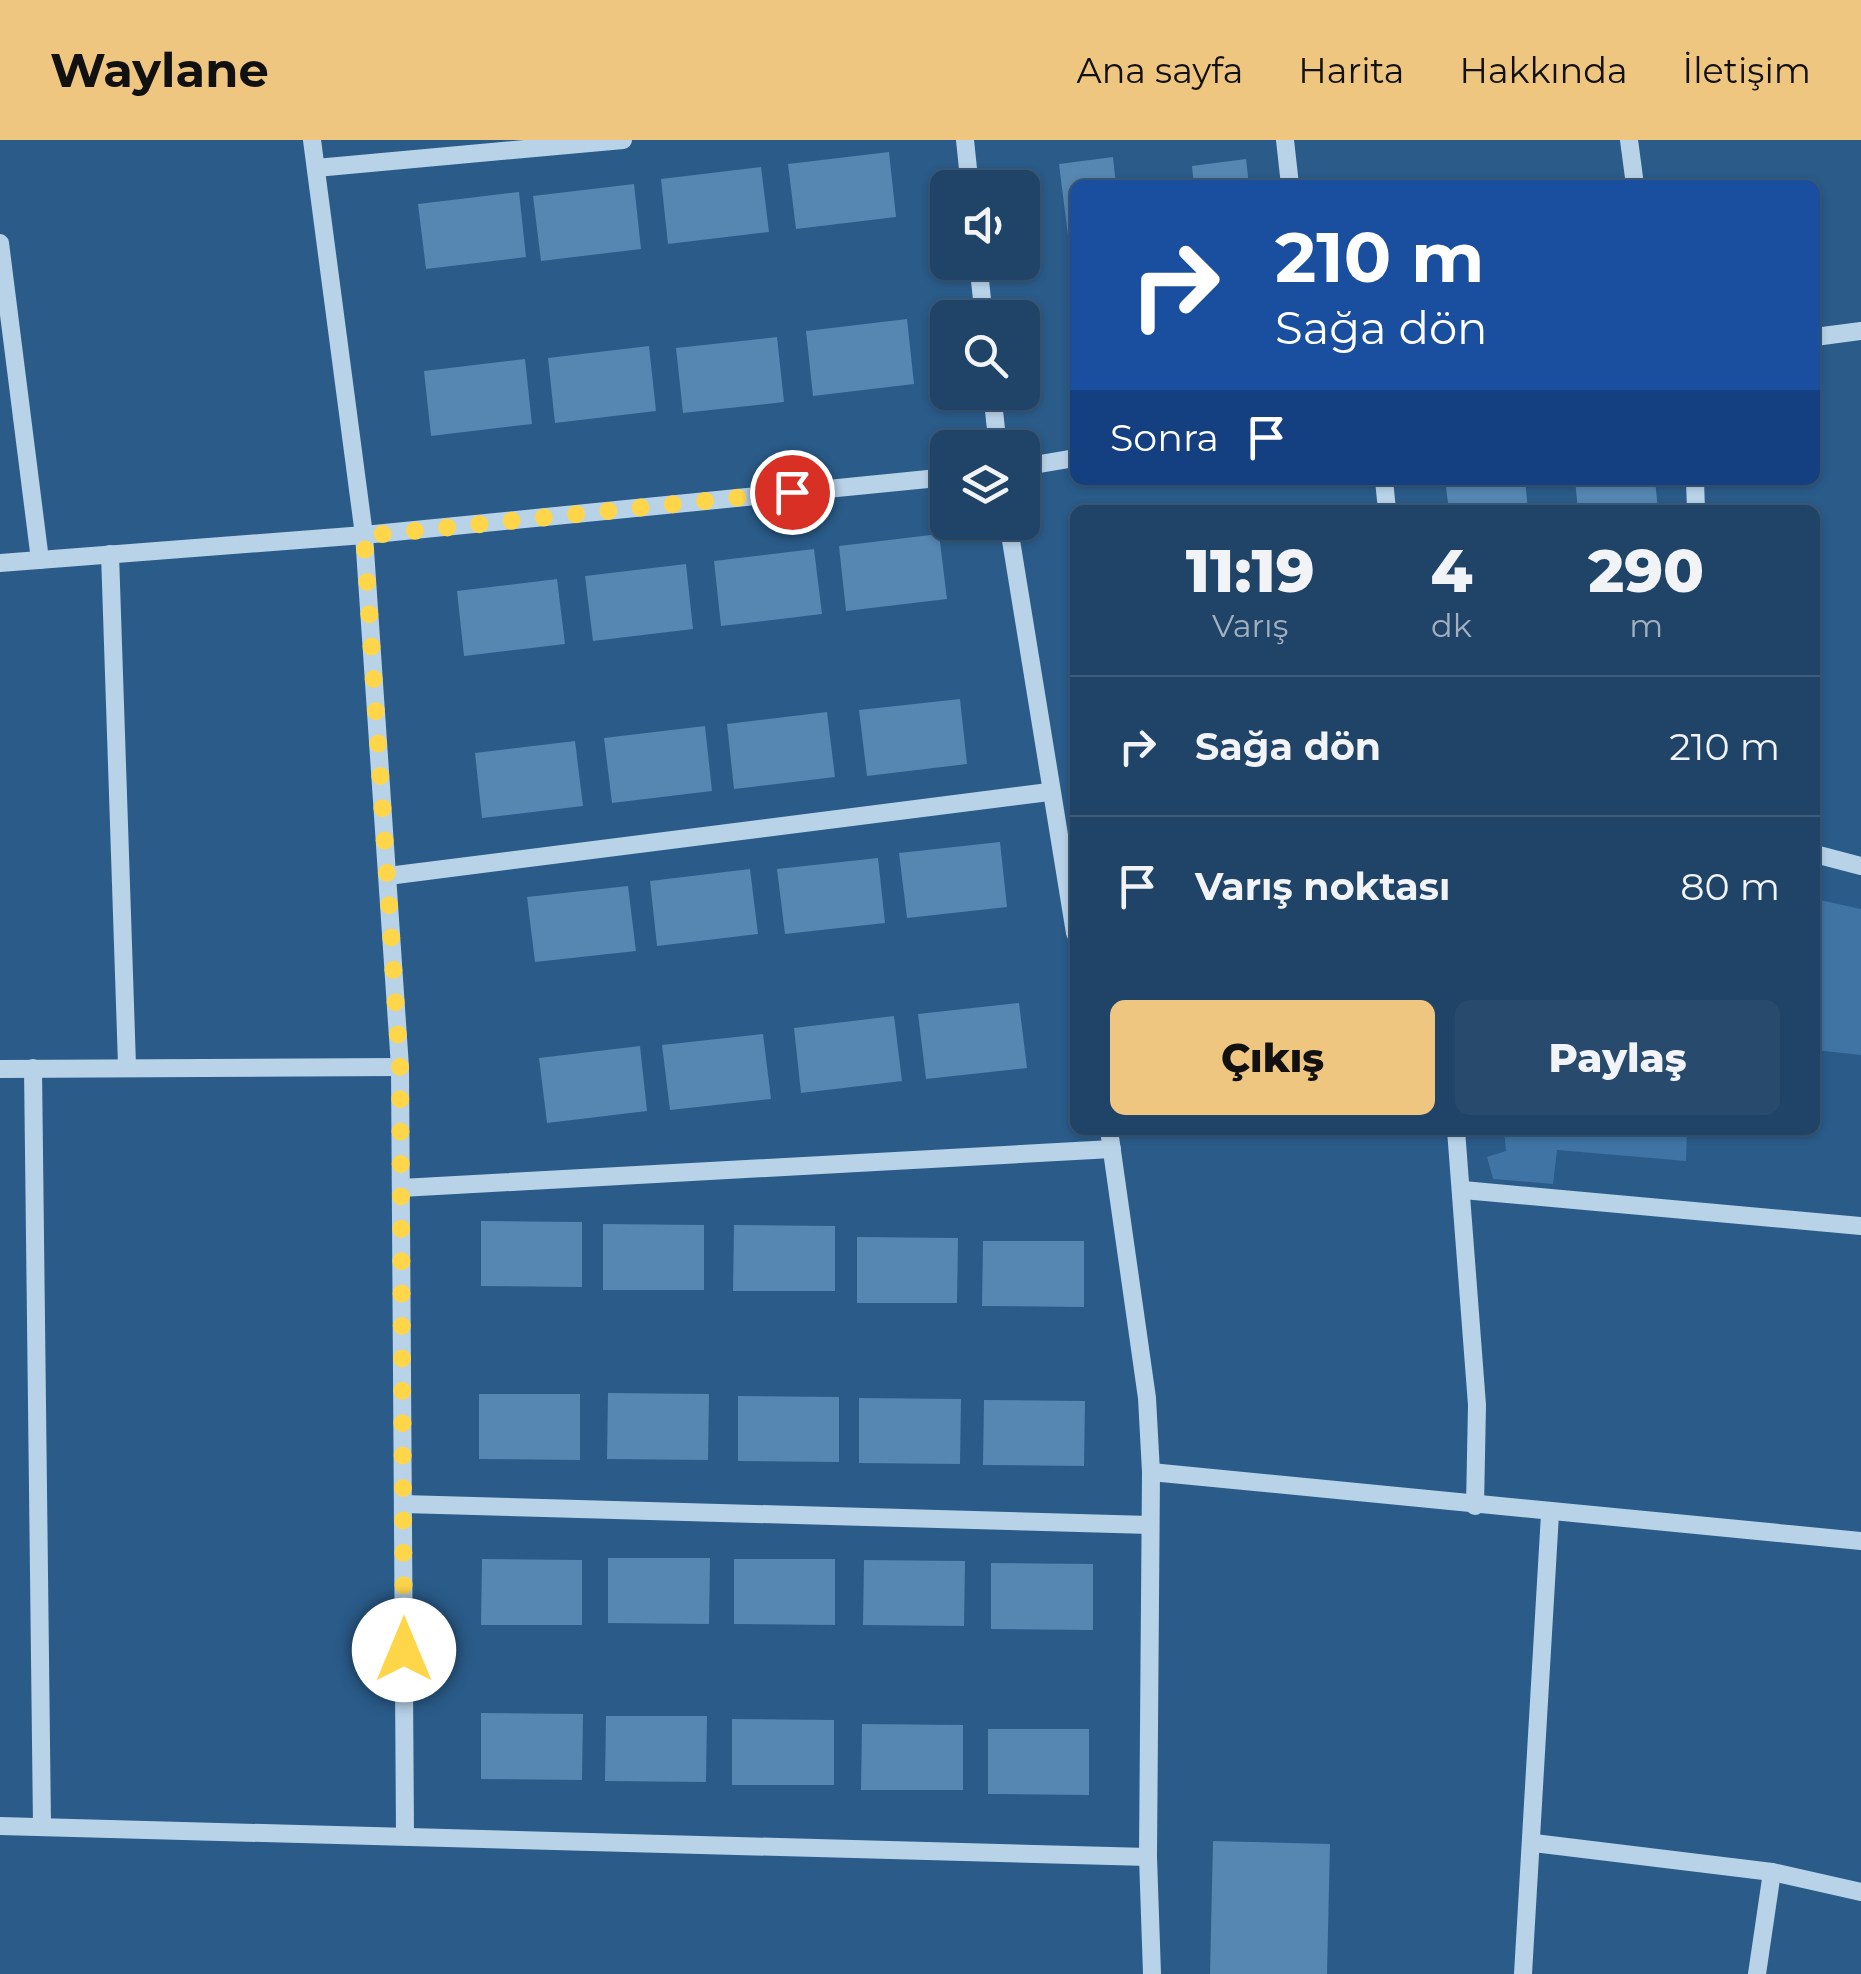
<!DOCTYPE html>
<html lang="tr">
<meta charset="utf-8">
<style>
body{margin:0;font-family:Montserrat,sans-serif;background:#284b6d;color:#f1f3f6;height:100vh;display:flex;flex-direction:column;font-size:38px;white-space:nowrap}
*{box-sizing:border-box;margin:0}
p{font-size:32px;color:#a2b0c0}
.icon{flex:none;width:55px;height:55px;fill:none;stroke:currentColor;stroke-width:2;stroke-linecap:round;stroke-linejoin:round}
.map{position:relative;flex:1;overflow:hidden}
.details{position:absolute;left:1070px;top:365px;width:750px;height:630px;display:flex;flex-direction:column;background:#204467;border-radius:15px;box-shadow:0 2px 8px #0004,0 0 0 2px #3d5c7b}
.details>*{flex:none}
.hud{position:absolute;left:1070px;top:40px;width:750px;height:305px;border-radius:15px;box-shadow:0 2px 8px #0004,0 0 0 2px #3d5c7b;background:#1a4fa0;color:#fff;overflow:hidden}
.buttons{position:absolute;left:930px;top:30px;display:grid;gap:20px}
.buttons a{display:grid;place-items:center;width:110px;height:110px;border-radius:15px;background:#204467;box-shadow:0 2px 8px #0004,0 0 0 2px #3d5c7b;font-size:50px}
.pin{position:absolute;display:grid;place-items:center;width:85px;height:85px;color:#fff;margin:-42px;border:5px solid #fff;border-radius:50%;box-shadow:0 2px 10px #0007}
.me{position:absolute;width:110px;margin:-55px;rotate:0deg;stroke-linejoin:round;filter:drop-shadow(0 0 8px #0008)}
.turn{display:flex;align-items:center;gap:35px;height:210px;padding:0 40px;font-size:45px}
.turn .icon{width:130px;height:130px;stroke-width:2.5}
.turn b{display:block;font-size:70px;line-height:85px}
.then{display:flex;align-items:center;height:95px;padding:0 40px;background:#0003;gap:20px;font-size:38px}
.eta{display:flex;justify-content:space-evenly;align-items:center;height:170px;text-align:center}
.eta b{font-size:60px;font-weight:800;line-height:70px}
.cta{display:flex;gap:20px;margin-top:auto;padding:20px 40px}
.cta a{flex:1;height:115px;border-radius:15px;background:#efc680;color:#111;font-size:40px;font-weight:800;line-height:115px;text-align:center}
.cta a+a{background:#284b6d;color:#f1f3f6}
ul{padding:0;list-style:none}
li{display:flex;align-items:center;gap:30px;height:140px;padding:0 40px;border-top:2px solid #3d5c7b}
li div{flex:1}
li b{display:block;font-size:38px}
li em{font-style:normal}
header{display:flex;align-items:center;gap:60px;box-sizing:border-box;height:140px;padding:0 50px;background:#efc680;color:#111}
header strong{font-size:48px}
nav{display:flex;gap:55px;margin-inline-start:auto;font-size:35px}
.map>svg:first-child{display:block}
.green{fill:#3f74a5}
.building{fill:#5686b2}
.lines{fill:none;stroke-linecap:round;stroke-linejoin:round}
.minor{stroke:#b8d2e8;stroke-width:18}
.route{stroke:#ffd54a;stroke-width:18;stroke-dasharray:0 32.4}
</style>
<header>
<strong>Waylane</strong>
<nav><a>Ana sayfa</a><a>Harita</a><a>Hakkında</a><a>İletişim</a></nav>
</header>
<div class="map">
<svg width="1861" height="1834" viewBox="0 0 1861 1834">
<rect width="100%" height="100%" fill="#2a5b89"/>
<g class="green">
<polygon points="1815,759 1861,769 1861,915 1815,910"/>
<polygon points="1504,990 1687,990 1686,1021 1557,1010 1553,1044 1493,1039 1487,1017 1506,1011"/>
</g>
<g class="building">
<polygon points="889,12 896,77 796,89 788,24"/>
<polygon points="1113,17 1116,45 1075,45 1073,135 1059,24"/>
<polygon points="1246,19 1249,45 1194,45 1192,26"/>
<polygon points="761,27 769,92 668,104 661,39"/>
<polygon points="634,44 641,109 541,121 533,56"/>
<polygon points="519,52 526,117 426,129 418,64"/>
<polygon points="907,179 914,244 813,256 806,191"/>
<polygon points="777,197 784,262 683,273 676,208"/>
<polygon points="649,206 656,271 555,283 548,218"/>
<polygon points="525,219 532,284 431,296 424,231"/>
<polygon points="1445,340 1525,340 1528,370 1449,370"/>
<polygon points="1575,340 1655,340 1658,370 1578,370"/>
<polygon points="939,394 947,459 846,471 839,406"/>
<polygon points="814,409 822,474 721,486 714,421"/>
<polygon points="686,424 693,489 593,501 585,436"/>
<polygon points="557,439 565,504 464,516 457,451"/>
<polygon points="960,559 967,624 867,636 859,570"/>
<polygon points="827,572 835,637 734,649 727,584"/>
<polygon points="705,586 712,651 612,663 604,598"/>
<polygon points="575,601 583,666 482,678 475,613"/>
<polygon points="1000,702 1007,767 907,778 899,713"/>
<polygon points="878,718 885,783 785,794 777,729"/>
<polygon points="750,729 758,794 657,806 650,741"/>
<polygon points="628,746 636,811 535,822 527,757"/>
<polygon points="1019,863 1027,928 926,939 918,874"/>
<polygon points="894,876 902,941 801,953 794,888"/>
<polygon points="763,894 771,959 670,970 662,905"/>
<polygon points="640,906 647,971 547,983 539,918"/>
<polygon points="481,1081 582,1082 582,1147 481,1146"/>
<polygon points="603,1084 704,1085 704,1150 603,1150"/>
<polygon points="734,1085 835,1086 835,1151 733,1151"/>
<polygon points="857,1097 958,1098 957,1163 857,1163"/>
<polygon points="983,1101 1084,1101 1084,1167 982,1166"/>
<polygon points="608,1253 709,1254 708,1320 607,1319"/>
<polygon points="479,1254 580,1254 580,1320 479,1319"/>
<polygon points="738,1256 839,1257 839,1322 738,1321"/>
<polygon points="859,1258 961,1259 960,1324 859,1323"/>
<polygon points="984,1260 1085,1261 1084,1326 983,1325"/>
<polygon points="608,1418 710,1418 709,1484 608,1483"/>
<polygon points="482,1419 582,1420 582,1485 481,1485"/>
<polygon points="734,1419 835,1419 835,1485 734,1484"/>
<polygon points="864,1420 965,1421 964,1486 863,1485"/>
<polygon points="991,1423 1093,1424 1093,1490 991,1489"/>
<polygon points="481,1573 583,1574 582,1640 481,1639"/>
<polygon points="606,1576 707,1576 706,1642 605,1641"/>
<polygon points="732,1579 834,1580 834,1645 732,1645"/>
<polygon points="862,1584 963,1585 963,1650 861,1650"/>
<polygon points="988,1589 1089,1589 1089,1655 988,1654"/>
<polygon points="1213,1701 1330,1704 1327,1834 1210,1834"/>
</g>
<g class="lines">
<g class="minor">
<polyline points="312,0 364,395 400,927 405,1694"/>
<polyline points="965,0 970,48"/>
<polyline points="1285,0 1290,45"/>
<polyline points="1629,0 1635,45"/>
<polyline points="316,28 623,0"/>
<polyline points="0,103 40,420"/>
<polyline points="978,122 984,178"/>
<polyline points="1815,197 1861,191"/>
<polyline points="992,252 998,308"/>
<polyline points="1022,327 1075,318"/>
<polyline points="1384,340 1387,370"/>
<polyline points="1695,340 1696,370"/>
<polyline points="1008,382 1075,793"/>
<polyline points="110,414 127,925"/>
<polyline points="0,423 364,395 948,337"/>
<polyline points="1815,714 1861,726"/>
<polyline points="388,736 1049,652"/>
<polyline points="33,928 42,1686"/>
<polyline points="0,929 400,927"/>
<polyline points="1456,990 1477,1265 1475,1366"/>
<polyline points="401,1048 1112,1009"/>
<polyline points="1463,1050 1861,1086"/>
<polyline points="1151,1332 1861,1401"/>
<polyline points="403,1364 1150,1385"/>
<polyline points="0,1686 1148,1717 1151,1332 1147,1258 1109,990"/>
<polyline points="1534,1703 1772,1732 1861,1752"/>
<polyline points="1148,1717 1152,1834"/>
<polyline points="1523,1834 1550,1374"/>
<polyline points="1757,1834 1772,1732"/>
</g>
</g>
<g class="lines">
<polyline class="route" points="404,1510 400,927 364,396 792,352"/>
</g>
</svg>
<div class="buttons">
<a><svg class="icon" aria-label="sound" viewBox="0 0 24 24"><path d="M4 9h4l5-4v14l-5-4H4zM17 9q2 3 0 6"/></svg></a>
<a><svg class="icon" aria-label="search" viewBox="0 0 24 24"><circle cx="10" cy="10" r="6"/><path d="M15 15l6 6"/></svg></a>
<a><svg class="icon" aria-label="layers" viewBox="0 0 24 24"><path d="M12 4l9 5-9 5-9-5zM3 14l9 5 9-5"/></svg></a>
</div>
<div class="pin" style="left:792px;top:352px;background:#d93025"><svg class="icon" aria-label="arrive" viewBox="0 0 24 24"><path d="M6 21V4h12l-3 4 3 4H6"/></svg></div>
<svg class="me" style="left:404px;top:1510px" viewBox="-20 -20 40 40"><circle r="19" fill="#fff"/><path d="M0-13L10 11 0 6-10 11z" fill="#ffd54a"/></svg>
<div class="hud">
<div class="turn"><svg class="icon" aria-label="right" viewBox="0 0 24 24"><path d="M7 20v-9h11M14 6l5 5-5 5"/></svg><div><b>210 m</b>Sağa dön</div></div>
<div class="then">Sonra<svg class="icon" aria-label="arrive" viewBox="0 0 24 24"><path d="M6 21V4h12l-3 4 3 4H6"/></svg></div>
</div>
<section class="details">
<div class="eta">
<div><b>11:19</b><p>Varış</p></div>
<div><b>4</b><p>dk</p></div>
<div><b>290</b><p>m</p></div>
</div>
<ul>
<li><svg class="icon" aria-label="right" viewBox="0 0 24 24"><path d="M7 20v-9h11M14 6l5 5-5 5"/></svg><div><b>Sağa dön</b></div><em>210 m</em></li>
<li><svg class="icon" aria-label="arrive" viewBox="0 0 24 24"><path d="M6 21V4h12l-3 4 3 4H6"/></svg><div><b>Varış noktası</b></div><em>80 m</em></li>
</ul>
<div class="cta"><a>Çıkış</a><a>Paylaş</a></div>
</section>
</div>
